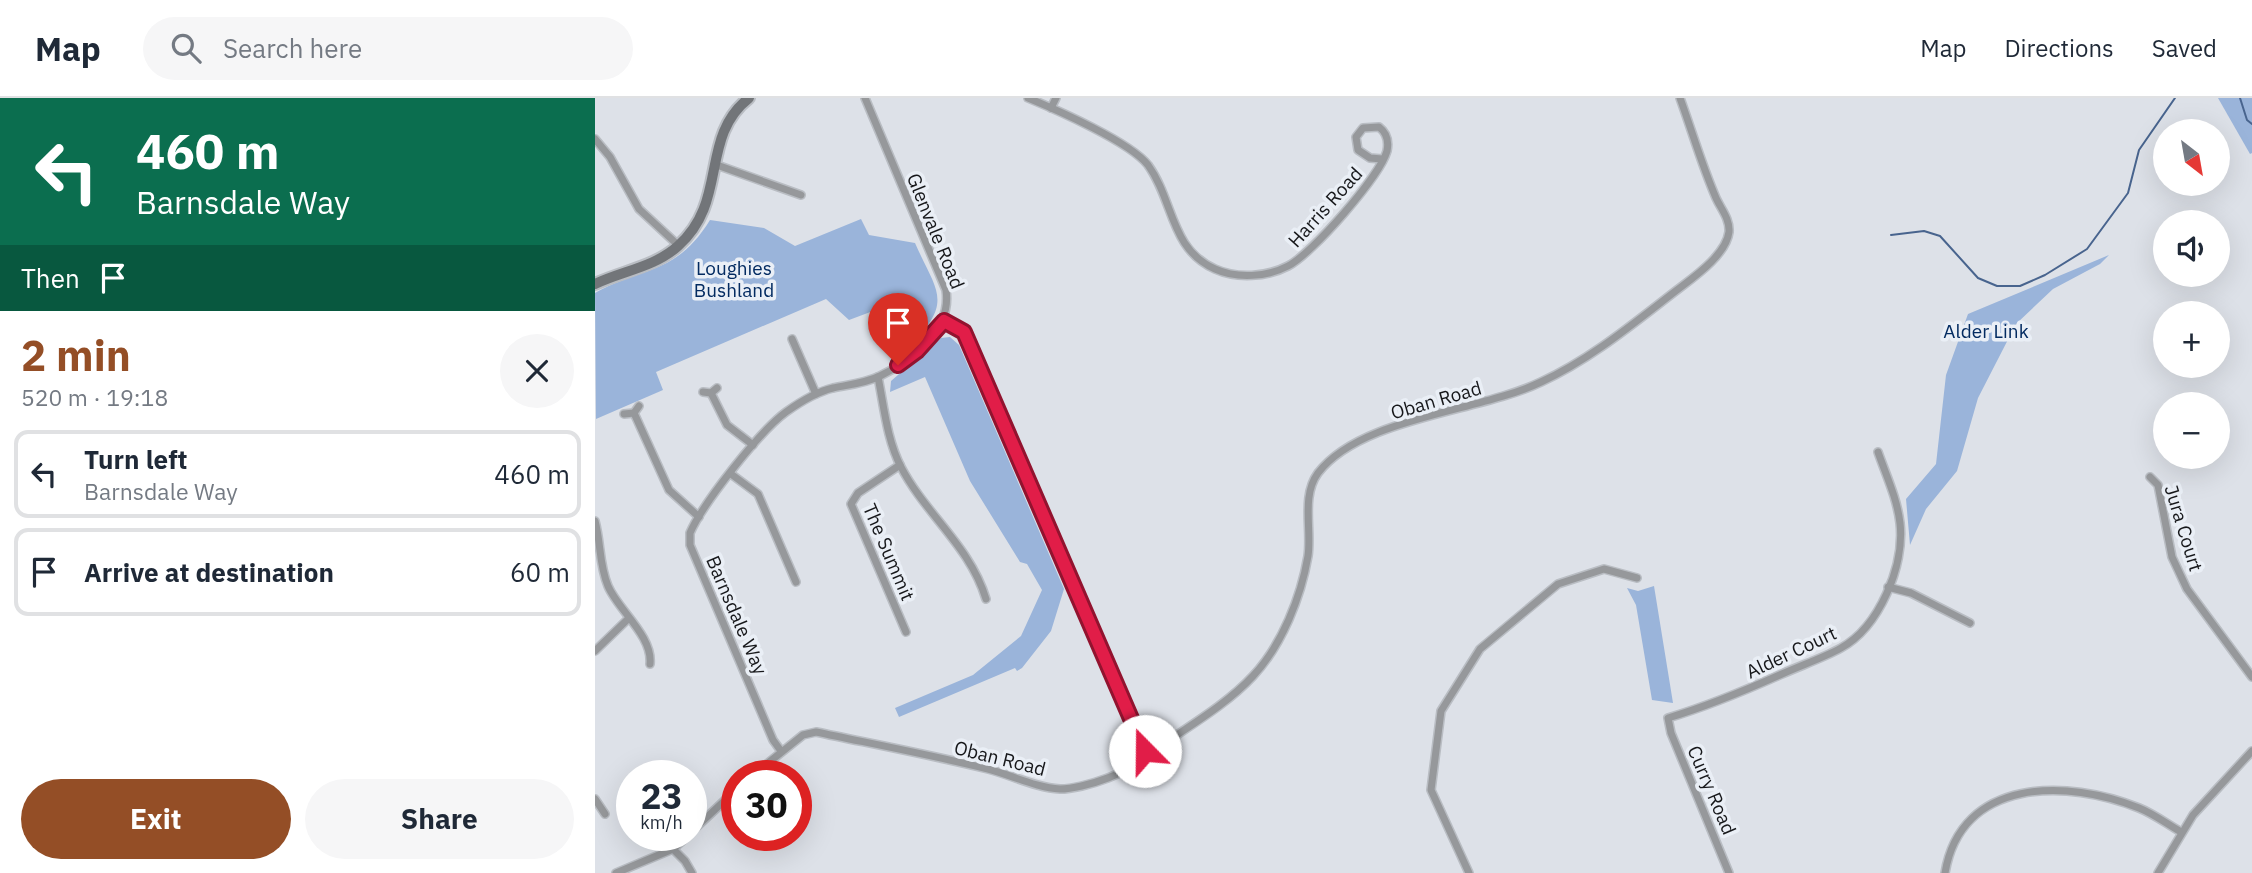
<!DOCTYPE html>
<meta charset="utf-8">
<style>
body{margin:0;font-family:"IBM Plex Sans",sans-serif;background:#f6f6f7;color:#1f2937;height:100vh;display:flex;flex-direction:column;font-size:26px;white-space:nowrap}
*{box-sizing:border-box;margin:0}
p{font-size:23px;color:#747a83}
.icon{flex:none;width:38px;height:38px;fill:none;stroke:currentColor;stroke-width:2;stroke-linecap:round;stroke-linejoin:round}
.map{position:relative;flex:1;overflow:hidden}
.drawer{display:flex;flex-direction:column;background:#fff;width:595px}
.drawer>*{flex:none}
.hud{background:#0b6e4f;color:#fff;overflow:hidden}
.needle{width:46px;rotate:149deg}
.buttons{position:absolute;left:1558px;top:21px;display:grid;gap:14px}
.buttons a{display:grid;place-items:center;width:77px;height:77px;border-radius:50%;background:#fff;box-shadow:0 7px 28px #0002;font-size:35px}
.speed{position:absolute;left:21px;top:662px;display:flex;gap:14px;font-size:35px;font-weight:700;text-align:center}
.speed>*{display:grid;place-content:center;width:91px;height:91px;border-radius:50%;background:#fff;box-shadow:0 7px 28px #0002;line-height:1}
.speed small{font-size:18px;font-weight:400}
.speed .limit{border:10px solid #d22;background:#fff;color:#111}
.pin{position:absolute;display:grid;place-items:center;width:60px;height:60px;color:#fff;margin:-72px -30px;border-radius:50% 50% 50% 0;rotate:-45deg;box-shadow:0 0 7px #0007}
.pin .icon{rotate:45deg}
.me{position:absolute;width:77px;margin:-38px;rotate:338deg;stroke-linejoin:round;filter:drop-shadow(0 0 5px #0008)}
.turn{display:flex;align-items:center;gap:24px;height:147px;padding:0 21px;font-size:32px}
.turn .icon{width:91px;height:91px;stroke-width:2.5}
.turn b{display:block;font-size:49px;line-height:60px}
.then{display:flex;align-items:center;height:66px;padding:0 21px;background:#0003;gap:14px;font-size:26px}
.round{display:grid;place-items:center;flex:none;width:74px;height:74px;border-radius:37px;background:#f6f6f7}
.summary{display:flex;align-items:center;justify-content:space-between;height:119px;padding:0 21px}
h1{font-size:42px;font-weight:700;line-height:52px;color:#944e26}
.cta{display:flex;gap:14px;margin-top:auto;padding:14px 21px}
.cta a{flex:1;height:80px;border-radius:42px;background:#944e26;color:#fff;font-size:28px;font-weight:700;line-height:80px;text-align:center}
.cta a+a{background:#f6f6f7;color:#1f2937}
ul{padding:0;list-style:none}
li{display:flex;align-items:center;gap:21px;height:88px;margin:0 14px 10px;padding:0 7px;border:4px solid #e0e1e3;border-radius:14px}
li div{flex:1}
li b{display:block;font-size:26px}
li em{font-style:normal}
header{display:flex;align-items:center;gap:42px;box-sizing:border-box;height:98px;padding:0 35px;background:#fff;border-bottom:2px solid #e0e1e3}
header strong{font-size:33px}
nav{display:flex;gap:38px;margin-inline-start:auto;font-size:24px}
.search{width:490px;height:63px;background:#f6f6f7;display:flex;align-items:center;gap:18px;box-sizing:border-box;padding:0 24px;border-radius:38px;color:#747a83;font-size:26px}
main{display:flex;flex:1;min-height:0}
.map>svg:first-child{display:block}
.green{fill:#9ab4da}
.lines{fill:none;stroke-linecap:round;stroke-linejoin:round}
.stream{stroke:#48648e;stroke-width:2}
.street-casing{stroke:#b9bdc3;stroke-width:10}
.secondary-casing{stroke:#b9bdc3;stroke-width:14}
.street{stroke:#96989b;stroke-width:7}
.secondary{stroke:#727579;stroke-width:10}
.route-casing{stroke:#92132f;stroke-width:18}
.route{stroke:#e11d48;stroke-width:12}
.labels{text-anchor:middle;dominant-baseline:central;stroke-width:7;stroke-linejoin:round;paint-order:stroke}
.street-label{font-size:19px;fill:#17181b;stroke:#eaeff6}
.park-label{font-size:19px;fill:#032b61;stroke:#eaeff6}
</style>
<header>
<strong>Map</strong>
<div class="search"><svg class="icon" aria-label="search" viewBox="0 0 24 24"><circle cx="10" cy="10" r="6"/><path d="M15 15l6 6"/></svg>Search here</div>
<nav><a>Map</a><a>Directions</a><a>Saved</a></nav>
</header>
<main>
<section class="drawer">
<div class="hud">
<div class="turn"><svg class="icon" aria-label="left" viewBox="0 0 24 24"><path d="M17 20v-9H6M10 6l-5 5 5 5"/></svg><div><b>460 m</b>Barnsdale Way</div></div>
<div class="then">Then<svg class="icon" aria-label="arrive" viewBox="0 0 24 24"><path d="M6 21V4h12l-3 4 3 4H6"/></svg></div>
</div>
<div class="summary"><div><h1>2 min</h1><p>520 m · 19:18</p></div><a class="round"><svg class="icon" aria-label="close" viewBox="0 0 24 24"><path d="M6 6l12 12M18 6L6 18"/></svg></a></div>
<ul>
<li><svg class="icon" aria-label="left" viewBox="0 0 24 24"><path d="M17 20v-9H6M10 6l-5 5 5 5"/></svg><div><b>Turn left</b><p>Barnsdale Way</p></div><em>460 m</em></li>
<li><svg class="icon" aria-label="arrive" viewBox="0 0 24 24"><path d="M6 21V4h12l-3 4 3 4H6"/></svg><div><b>Arrive at destination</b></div><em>60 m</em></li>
</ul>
<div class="cta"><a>Exit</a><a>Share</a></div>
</section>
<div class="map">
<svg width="1657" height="775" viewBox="0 0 1657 775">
<rect width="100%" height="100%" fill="#dde1e8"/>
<g class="green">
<polygon points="1623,0 1657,0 1657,55 1655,56"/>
<path d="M266,121L274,137L320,145C341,193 359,203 317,245L294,207L254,222L231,201L61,274L68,292L1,321L0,195C49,168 81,177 115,122L169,130L200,148Z"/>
<polygon points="1514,157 1505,166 1458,191 1421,226 1383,300 1362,373 1331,411 1315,447 1311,401 1341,366 1351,277 1373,216"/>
<polygon points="355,239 364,247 469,491 456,533 427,570 422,573 420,570 304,619 300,610 378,577 426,538 447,492 432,466 425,464 375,383 330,279 295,294 296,283 346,240"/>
<polygon points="1059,488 1078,605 1057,602 1041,507 1032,490 1043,493"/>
</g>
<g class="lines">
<g class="stream">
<polyline points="1645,0 1652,22 1657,26"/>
<polyline points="1296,137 1329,133 1345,138 1383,180 1402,188 1425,188 1450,177 1492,151 1533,95 1544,52 1580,0"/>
</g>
<g class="street-casing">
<g id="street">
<path d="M433,0C462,12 535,44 553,67C579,103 575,151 620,171C642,181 672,179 693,168C717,156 785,78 792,53C794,43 792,35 784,29L768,30L761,39L763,52L775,60L787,61"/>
<polyline points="456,10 461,0"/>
<polyline points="0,41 15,59 44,111 84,148"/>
<polyline points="119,66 206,97"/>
<polyline points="349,223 369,234 550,653"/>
<polyline points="197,241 221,296"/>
<path d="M283,279C289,309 292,342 306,369C331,417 375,448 391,501"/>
<polyline points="108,294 116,295 122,290"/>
<polyline points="116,295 132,327 158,347"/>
<polyline points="39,315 74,392 104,419"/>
<polyline points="29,316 39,315 44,308"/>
<polyline points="305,367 263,395 256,406 311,534"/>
<polyline points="136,376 163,396 201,484"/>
<polyline points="1555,379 1563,387 1577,459 1584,474 1592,491 1657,579"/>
<path d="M0,423C6,445 4,467 13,488C23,512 58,538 55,566"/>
<polyline points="1293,489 1316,495 1375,525"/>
<polyline points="0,553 33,521"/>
<path d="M186,653L178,642L95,447V435C108,405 165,333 191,314C205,304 221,294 238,290C253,287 271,285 285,278C318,262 357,232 351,192L270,0"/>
<path d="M158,677L208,637L221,634C278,646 336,657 393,671C416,677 442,690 465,691C487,691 543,674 550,653L561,651C594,628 631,607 658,578C687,547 706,499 713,458C717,432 706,398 723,375C766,319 884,314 946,284C996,261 1039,225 1082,192C1099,179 1131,157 1134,134C1135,121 1126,111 1121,100C1107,68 1097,33 1085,0"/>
<polyline points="0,701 10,716"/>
<polyline points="96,734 142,691"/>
<polyline points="78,751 90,763 97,775"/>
<polyline points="21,775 78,751 94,737"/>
<polyline points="874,775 836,692 846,613 885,551 963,486 1009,471 1042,480"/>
<path d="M1134,775L1076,635L1073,620C1113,608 1149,593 1187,576C1207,567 1228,560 1246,550C1284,529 1310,468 1305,425C1302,400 1291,377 1283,354"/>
<path d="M1350,775C1366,679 1473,681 1544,710C1559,716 1572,726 1586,734"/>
<polyline points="1563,775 1598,717 1657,653"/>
</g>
</g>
<g class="secondary-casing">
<path id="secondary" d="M0,186C27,173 60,169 83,148C134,103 104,39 154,0"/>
</g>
<use href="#street" class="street"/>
<use href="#secondary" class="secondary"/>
</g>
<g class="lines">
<g class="route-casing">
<polyline id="route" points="303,267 322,253 349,223 369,234 550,653"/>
</g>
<use href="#route" class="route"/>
</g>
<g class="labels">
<g class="street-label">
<text transform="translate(730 109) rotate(-48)">Harris Road</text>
<text transform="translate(341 133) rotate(68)">Glenvale Road</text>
<text transform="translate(841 302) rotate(-16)">Oban Road</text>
<text transform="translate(1589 430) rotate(73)">Jura Court</text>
<text transform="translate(294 454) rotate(67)">The Summit</text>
<text transform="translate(142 517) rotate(67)">Barnsdale Way</text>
<text transform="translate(1196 554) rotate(-25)">Alder Court</text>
<text transform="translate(405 660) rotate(14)">Oban Road</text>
<text transform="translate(1117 692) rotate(67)">Curry Road</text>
</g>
<g class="park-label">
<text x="139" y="170">Loughies<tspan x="139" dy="22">Bushland</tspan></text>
<text x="1391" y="233">Alder Link</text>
</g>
</g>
</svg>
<div class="buttons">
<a><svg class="needle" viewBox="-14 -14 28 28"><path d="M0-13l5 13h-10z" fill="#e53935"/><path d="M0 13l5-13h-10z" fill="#747a83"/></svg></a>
<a><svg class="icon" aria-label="sound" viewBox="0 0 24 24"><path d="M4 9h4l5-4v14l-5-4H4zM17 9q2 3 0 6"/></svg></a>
<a>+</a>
<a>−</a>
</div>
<div class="speed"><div>23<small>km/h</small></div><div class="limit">30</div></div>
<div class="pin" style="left:303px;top:267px;background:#d93025"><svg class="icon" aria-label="arrive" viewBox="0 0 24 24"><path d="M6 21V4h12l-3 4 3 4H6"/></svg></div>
<svg class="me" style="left:550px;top:653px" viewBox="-20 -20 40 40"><circle r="19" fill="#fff"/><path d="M0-13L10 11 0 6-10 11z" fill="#e11d48"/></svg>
</div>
</main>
